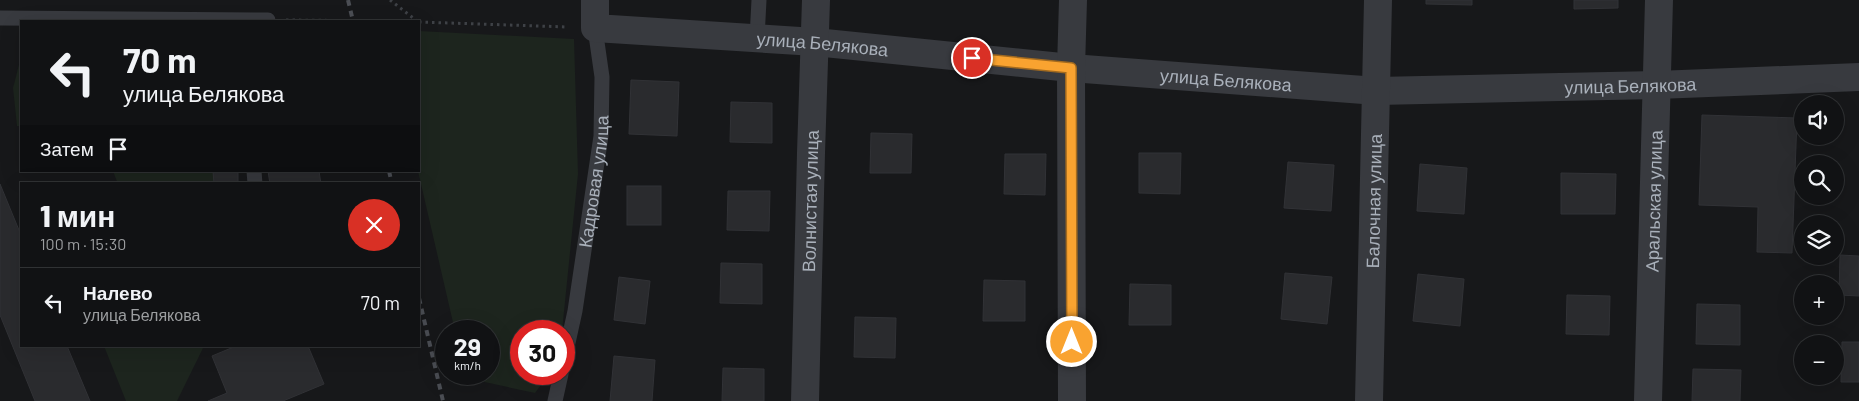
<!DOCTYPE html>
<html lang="ru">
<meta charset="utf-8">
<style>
body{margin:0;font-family:Barlow,sans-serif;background:#1a1b1d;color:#f1f3f6;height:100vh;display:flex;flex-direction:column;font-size:19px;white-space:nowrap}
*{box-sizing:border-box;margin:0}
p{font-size:16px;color:#9c9ea0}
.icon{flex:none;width:28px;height:28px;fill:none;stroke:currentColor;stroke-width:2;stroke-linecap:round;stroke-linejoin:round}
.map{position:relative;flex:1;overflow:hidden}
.drawer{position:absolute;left:20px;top:182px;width:400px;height:165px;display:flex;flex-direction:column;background:#111214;border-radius:0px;box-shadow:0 5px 20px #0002,0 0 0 1px #303234}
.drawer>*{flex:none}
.banner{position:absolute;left:20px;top:20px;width:400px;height:152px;border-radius:0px;box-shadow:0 5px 20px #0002,0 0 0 1px #303234;background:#111214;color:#f1f3f6;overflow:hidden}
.controls{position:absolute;left:1794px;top:95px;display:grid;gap:10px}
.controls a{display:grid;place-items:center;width:50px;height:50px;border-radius:50%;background:#111214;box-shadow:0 5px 20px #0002,0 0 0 1px #303234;font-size:25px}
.speed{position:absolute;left:435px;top:320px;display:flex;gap:10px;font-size:25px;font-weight:700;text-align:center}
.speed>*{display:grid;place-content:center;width:65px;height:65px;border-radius:50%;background:#111214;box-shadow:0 5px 20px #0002,0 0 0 1px #303234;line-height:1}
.speed small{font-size:12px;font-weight:400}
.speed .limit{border:8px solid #d22;background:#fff;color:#111}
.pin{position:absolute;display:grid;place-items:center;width:42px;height:42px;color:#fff;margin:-21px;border:2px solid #fff;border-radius:50%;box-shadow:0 1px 5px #0007}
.me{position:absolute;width:55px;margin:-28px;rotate:0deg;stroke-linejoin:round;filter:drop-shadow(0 0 4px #0008)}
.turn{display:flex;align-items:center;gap:18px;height:105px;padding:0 20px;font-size:22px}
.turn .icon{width:65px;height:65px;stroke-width:2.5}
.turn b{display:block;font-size:35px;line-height:42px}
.then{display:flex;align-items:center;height:48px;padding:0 20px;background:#0003;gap:10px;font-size:19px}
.round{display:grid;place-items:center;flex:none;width:52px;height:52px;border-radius:26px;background:#1a1b1d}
.head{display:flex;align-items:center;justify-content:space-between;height:85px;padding:0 20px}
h1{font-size:30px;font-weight:800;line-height:38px}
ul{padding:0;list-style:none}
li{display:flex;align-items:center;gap:15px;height:70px;padding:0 20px;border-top:1px solid #303234}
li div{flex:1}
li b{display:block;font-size:19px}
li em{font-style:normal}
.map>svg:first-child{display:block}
.green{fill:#1d251e}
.building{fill:#2a2b2e;stroke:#313236}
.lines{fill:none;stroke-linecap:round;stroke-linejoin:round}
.path{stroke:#3e4146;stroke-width:3;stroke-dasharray:2.5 4;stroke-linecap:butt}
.lane{stroke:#383a3f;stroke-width:15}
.street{stroke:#383a3f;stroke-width:28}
.rail{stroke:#4b4e54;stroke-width:4;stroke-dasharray:6 5;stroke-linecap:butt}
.route-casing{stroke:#a26a1f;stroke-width:12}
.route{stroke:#f9a330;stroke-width:9}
.labels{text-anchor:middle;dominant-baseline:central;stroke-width:5;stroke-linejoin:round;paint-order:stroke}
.street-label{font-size:18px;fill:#a9b0ba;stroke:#121315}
</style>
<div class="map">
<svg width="1859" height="401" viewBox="0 0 1859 401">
<rect width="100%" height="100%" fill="#17181a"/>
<g class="green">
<polygon points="419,31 574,39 578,174 562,331 521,331 521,374 549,374 535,393 466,378 465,374 489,374 489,331 455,331 418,171"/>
<polygon points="21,57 21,126 17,126 13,88"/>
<polygon points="113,171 230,171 233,184 118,184"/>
<polygon points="104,346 204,346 177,401 126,401"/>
</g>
<g class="building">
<polygon points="1426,0 1472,0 1472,5 1426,4"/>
<polygon points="1574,0 1618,0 1618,8 1574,9"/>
<polygon points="631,80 679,82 677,136 629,134"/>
<polygon points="731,102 772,103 772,143 730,142"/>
<polygon points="1702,115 1797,118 1792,253 1757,252 1758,207 1699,205"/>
<polygon points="871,133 912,134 911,173 870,173"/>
<polygon points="1139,153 1181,153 1180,194 1139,193"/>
<polygon points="1005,154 1046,154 1045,195 1004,194"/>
<polygon points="1288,162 1334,165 1331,211 1284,208"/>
<polygon points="1420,164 1467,168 1464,214 1417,211"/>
<polygon points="213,171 238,171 238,184 214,184"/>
<polygon points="268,171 319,171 321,184 270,184"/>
<polygon points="1561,173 1616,174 1615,214 1561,214"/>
<polygon points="0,184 21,235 21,346 67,346 90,401 35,401 0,315"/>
<rect x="627" y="186" width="34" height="39"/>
<polygon points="728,191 770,191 769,231 727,230"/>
<polygon points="1840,255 1859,256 1859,296 1839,295"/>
<polygon points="721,263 762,264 762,304 720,303"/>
<polygon points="1285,273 1332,277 1327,324 1281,319"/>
<polygon points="1418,274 1464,279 1460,326 1413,321"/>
<polygon points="619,277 650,281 645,324 614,320"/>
<polygon points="984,280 1025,281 1025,321 983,321"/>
<polygon points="1130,284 1171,285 1171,325 1129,325"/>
<polygon points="1567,295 1610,296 1609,335 1566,334"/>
<polygon points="1697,304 1740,305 1740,345 1696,344"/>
<polygon points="855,317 896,318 895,358 854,357"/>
<polygon points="1842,342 1859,342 1859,382 1841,382"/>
<polygon points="236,346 308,346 324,384 283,401 208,401 227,393 212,356"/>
<polygon points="614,356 655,360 652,401 610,401"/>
<polygon points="723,368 764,369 764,401 722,401"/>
<polygon points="1693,369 1741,370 1740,401 1692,401"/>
</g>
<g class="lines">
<g class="path">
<polyline points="390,0 417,21"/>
<polyline points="286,20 395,21"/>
<polyline points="419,22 568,27"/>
</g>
<g class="lane">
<polyline points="0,18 268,20"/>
<polyline points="757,38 759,0"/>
<polyline points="254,171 255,184"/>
<path id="s1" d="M564,361L575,311L601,136L602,77L595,28"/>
<polyline points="555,401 561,374"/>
</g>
<g class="street">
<path id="s2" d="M595,0V28L815,42L1071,68L1377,91L1657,85L1859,77"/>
<path id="s3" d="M805,401L811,153L816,0"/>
<polyline points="1072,401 1071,68 1073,0"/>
<path id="s4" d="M1369,401L1378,0"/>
<path id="s5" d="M1648,401L1659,0"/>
</g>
<g class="rail">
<polyline points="348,0 353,21"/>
<polyline points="389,171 392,184"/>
<polyline points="419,298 443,401"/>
</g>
</g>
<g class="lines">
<g class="route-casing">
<polyline id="route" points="972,58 1071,68 1072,342"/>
</g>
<use href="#route" class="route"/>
</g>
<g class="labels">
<g class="street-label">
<text stroke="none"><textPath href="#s2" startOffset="256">улица Белякова</textPath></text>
<text stroke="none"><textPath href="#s2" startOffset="661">улица Белякова</textPath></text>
<text stroke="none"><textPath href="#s2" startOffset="1066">улица Белякова</textPath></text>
<text stroke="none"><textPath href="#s1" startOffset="182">Кадровая улица</textPath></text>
<text stroke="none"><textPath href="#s3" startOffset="200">Волнистая улица</textPath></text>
<text stroke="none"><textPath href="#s4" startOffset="200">Балочная улица</textPath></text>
<text stroke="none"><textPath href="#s5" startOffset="200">Аральская улица</textPath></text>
</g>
</g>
</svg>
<div class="controls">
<a><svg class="icon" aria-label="sound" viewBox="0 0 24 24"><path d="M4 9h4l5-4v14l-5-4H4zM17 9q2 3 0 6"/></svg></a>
<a><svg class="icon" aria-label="search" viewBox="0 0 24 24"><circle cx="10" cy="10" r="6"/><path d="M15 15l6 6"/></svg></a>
<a><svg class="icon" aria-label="layers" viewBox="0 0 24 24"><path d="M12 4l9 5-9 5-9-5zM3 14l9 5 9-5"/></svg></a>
<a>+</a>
<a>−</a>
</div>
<div class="speed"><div>29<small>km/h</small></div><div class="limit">30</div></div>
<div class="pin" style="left:972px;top:58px;background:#d93025"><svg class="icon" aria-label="arrive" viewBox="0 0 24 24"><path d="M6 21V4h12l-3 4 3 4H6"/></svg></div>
<svg class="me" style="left:1072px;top:342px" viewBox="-20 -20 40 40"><circle r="17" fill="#f9a330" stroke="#fff" stroke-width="3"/><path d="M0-11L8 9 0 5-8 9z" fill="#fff"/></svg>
<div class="banner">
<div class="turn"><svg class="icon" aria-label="left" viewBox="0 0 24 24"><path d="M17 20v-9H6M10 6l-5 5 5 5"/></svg><div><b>70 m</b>улица Белякова</div></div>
<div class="then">Затем<svg class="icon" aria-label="arrive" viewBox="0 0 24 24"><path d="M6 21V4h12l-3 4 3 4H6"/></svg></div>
</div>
<section class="drawer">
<div class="head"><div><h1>1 мин</h1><p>100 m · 15:30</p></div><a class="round" style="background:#d93025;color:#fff"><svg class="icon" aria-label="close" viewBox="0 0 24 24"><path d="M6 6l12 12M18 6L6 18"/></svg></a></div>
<ul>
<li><svg class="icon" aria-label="left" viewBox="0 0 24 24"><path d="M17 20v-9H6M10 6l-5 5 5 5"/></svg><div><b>Налево</b><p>улица Белякова</p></div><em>70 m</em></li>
</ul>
</section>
</div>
